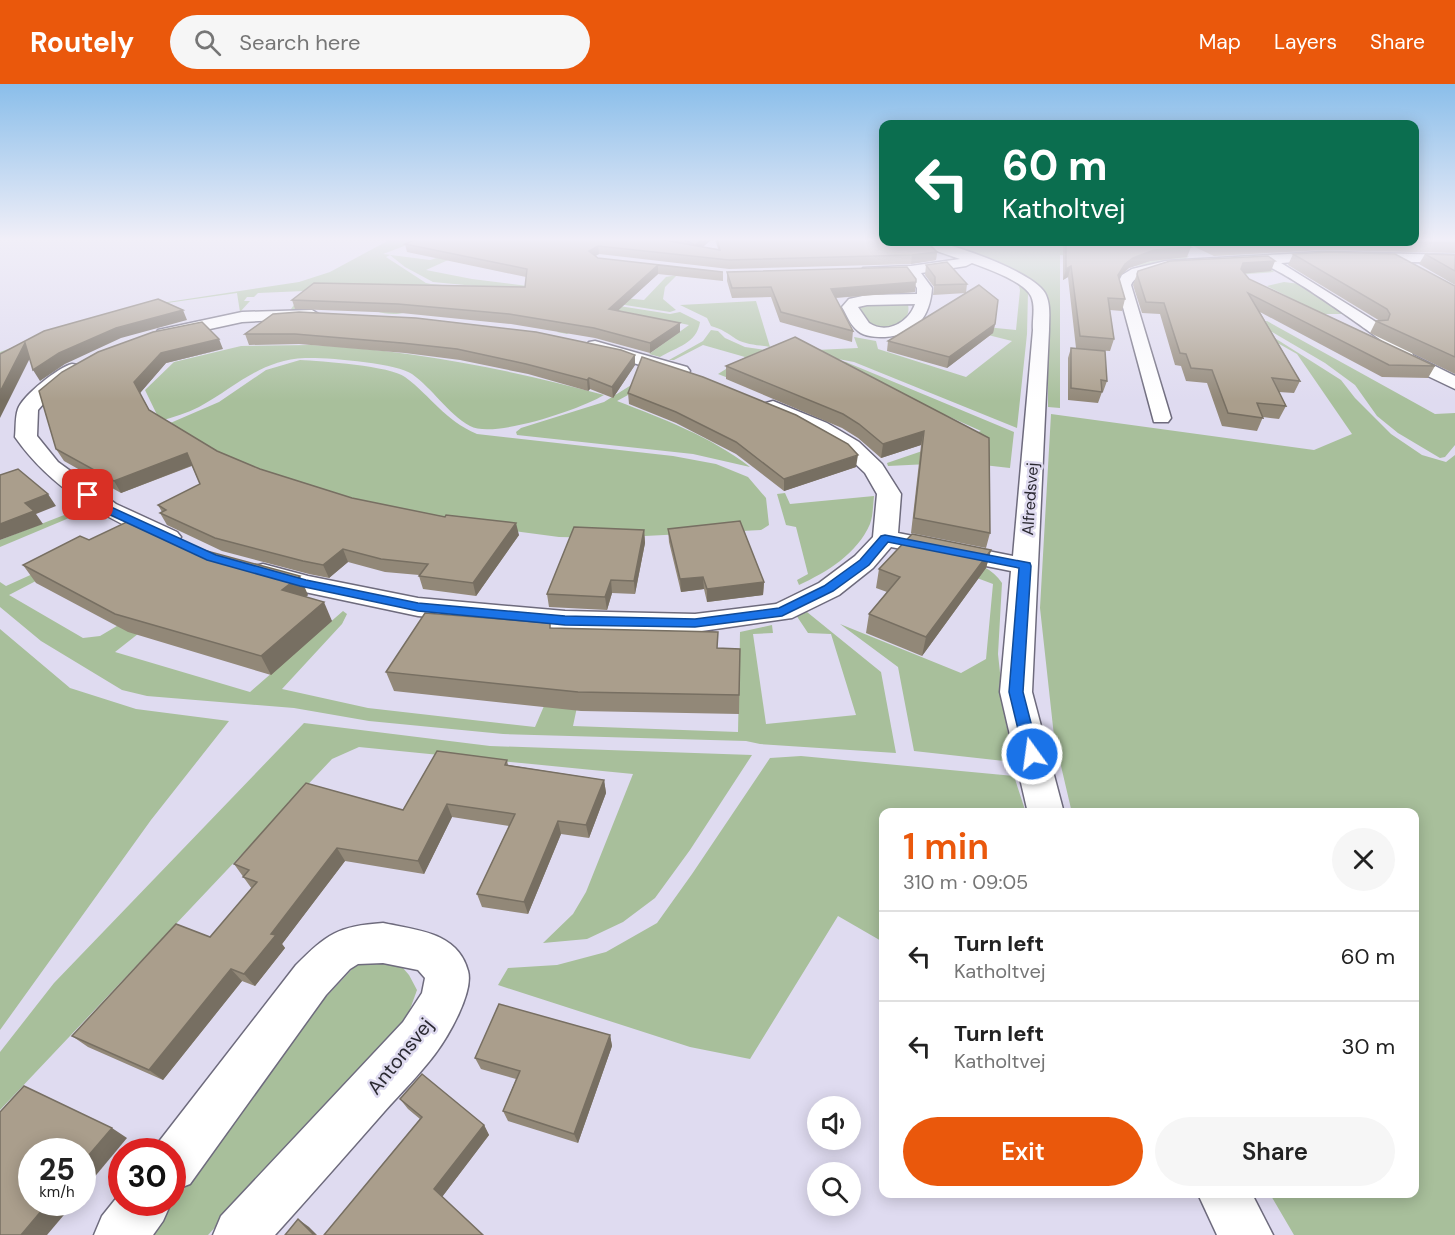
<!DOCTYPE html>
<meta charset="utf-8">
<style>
body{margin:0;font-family:"DM Sans",sans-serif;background:#f6f6f6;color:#222;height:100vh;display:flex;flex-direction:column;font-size:22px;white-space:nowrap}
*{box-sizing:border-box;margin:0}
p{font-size:20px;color:#767676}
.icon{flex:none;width:33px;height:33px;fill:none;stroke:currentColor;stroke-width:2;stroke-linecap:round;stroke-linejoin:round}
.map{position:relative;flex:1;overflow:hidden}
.drawer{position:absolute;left:879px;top:724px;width:540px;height:390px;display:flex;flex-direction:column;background:#fff;border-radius:12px;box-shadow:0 3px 15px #0003}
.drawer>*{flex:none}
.top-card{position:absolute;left:879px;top:36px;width:540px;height:126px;border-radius:12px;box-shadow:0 3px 15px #0003;background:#0b6e4f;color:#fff;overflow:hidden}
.controls{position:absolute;left:807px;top:1012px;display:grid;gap:12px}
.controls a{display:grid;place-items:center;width:54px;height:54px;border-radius:50%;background:#fff;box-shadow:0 3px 15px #0003;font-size:30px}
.speed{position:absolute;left:18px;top:1054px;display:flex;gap:12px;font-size:30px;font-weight:700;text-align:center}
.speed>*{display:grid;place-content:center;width:78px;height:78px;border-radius:50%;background:#fff;box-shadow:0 3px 15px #0003;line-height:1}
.speed small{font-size:15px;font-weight:400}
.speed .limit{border:9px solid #d22;background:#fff;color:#111}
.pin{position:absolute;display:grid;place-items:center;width:51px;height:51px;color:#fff;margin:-26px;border-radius:12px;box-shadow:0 3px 9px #0006}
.me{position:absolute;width:66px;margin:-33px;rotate:346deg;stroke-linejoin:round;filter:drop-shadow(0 0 4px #0008)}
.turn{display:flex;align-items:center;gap:21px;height:126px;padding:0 24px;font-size:27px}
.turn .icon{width:78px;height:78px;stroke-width:2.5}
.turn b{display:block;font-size:42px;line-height:51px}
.round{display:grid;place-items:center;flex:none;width:63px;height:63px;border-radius:32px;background:#f6f6f6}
.head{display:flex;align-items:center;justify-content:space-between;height:102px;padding:0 24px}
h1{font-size:36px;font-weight:600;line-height:45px;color:#ea580c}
.action{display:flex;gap:12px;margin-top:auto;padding:12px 24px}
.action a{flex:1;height:69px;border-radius:36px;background:#ea580c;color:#fff;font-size:24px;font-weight:600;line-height:69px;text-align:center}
.action a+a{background:#f6f6f6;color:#222}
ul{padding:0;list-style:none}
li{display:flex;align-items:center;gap:18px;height:90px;padding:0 24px;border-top:2px solid #e0e0e0}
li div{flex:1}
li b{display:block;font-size:22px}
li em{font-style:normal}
header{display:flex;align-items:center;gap:36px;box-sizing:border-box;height:84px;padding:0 30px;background:#ea580c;color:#fff}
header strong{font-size:28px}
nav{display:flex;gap:33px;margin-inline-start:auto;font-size:21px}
.search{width:420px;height:54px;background:#f6f6f6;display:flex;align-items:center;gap:15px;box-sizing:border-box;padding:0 21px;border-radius:33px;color:#767676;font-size:22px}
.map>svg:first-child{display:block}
.green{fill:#a8bf9b}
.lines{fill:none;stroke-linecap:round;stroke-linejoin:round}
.street-casing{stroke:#6e6b7d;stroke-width:3}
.street{fill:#fff;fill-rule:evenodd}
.wall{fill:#928878}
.shaded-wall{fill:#776f62}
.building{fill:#aa9e8c;stroke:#776f62;stroke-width:1.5}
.route{fill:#1a73e8;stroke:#114b97;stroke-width:1.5}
.labels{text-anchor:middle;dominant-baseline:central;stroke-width:5;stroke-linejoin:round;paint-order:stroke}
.street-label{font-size:16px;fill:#2a2931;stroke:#dfdbf0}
.near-street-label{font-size:20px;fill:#2a2931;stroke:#dfdbf0}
</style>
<header>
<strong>Routely</strong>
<div class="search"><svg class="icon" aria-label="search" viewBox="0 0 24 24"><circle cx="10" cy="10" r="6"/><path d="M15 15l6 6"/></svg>Search here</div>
<nav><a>Map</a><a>Layers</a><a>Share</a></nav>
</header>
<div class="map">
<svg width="1455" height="1151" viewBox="0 0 1455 1151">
<rect width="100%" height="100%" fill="#dfdbf0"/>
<g class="green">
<path d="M391,155H423L383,170L430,176L443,172H457L426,186L472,195L623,214L644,216L666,193L677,191L665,203L663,215L676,226L670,228L541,208L433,198L405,183L390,171L386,173L426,199L431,200L537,209L670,230L680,228L700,238C697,259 677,263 660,273L649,270L689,241L611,225L567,250L557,248L594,223L526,213L486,237L415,224C388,242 347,215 321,203L294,226L291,225L304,207L258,209L254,213H247L244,217H250L240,228L237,209L160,220L0,273V268L32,256L148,221L299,198L330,188Z"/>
<path d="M932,158H1121L1152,174L1189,172L1185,176L1136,182L1114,175L1060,171V324L1048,323V213C1032,187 963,169 932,158Z"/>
<polygon points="1268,182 1274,188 1236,191 1251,239 1341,296 1355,314 1391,350 1422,371 1446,378 1455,371 1455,1151 1294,1151 1270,1110 1414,1110 1414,729 1072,729 1054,652 1040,524 1051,330 1314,366 1352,350 1297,270 1170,198"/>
<polygon points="1008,193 1025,203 1028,208 1027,250 1017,344 854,278 795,267 858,264 854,253 876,257 878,265 966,293 1012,257 936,238 1016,246 1020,206 1019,202"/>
<polygon points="1284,198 1300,200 1343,230 1322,230 1267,202"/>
<path d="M756,217L770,263C759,261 746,261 736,255C727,249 722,245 711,242L707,234L680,221Z"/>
<path d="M902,219L908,221C911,232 900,244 889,246C883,246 875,244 869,244L856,223Z"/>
<polygon points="1267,237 1435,330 1455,329 1455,361 1445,373 1440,374 1398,349 1377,332 1355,301 1325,279 1260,241 1262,238"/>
<polygon points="711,246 718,247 725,254 745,263 846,278 1014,348 1010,384 930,375 929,380 888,382 887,379 981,347 892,307 736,297 718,290 745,273 703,261 674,276 669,276 703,257"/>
<path d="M311,261C411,266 508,285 604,311C581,325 494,355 470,342C447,329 433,305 412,290C397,279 325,273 305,274C260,276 236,303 199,323C187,329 174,333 160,337L145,306L174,278L241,262Z"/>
<path d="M300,276C321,277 391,282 405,293C432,313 444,336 477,350L673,372L716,380L748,393L766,414L769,441L761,446L606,454L559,453L437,437L332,416L237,382L168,340L219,318L266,286Z"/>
<path d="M649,290L661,293L617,317C663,335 710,352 750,383L693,370L517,351L516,348L521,344L604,318Z"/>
<path d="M785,409L790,420L874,412C873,421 873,432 870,440C857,470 827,488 799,501L797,496L808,490L796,443L786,441L777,410Z"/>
<polygon points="77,426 81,429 0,463 0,456"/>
<polygon points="119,451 122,452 9,511 83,554 100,552 205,490 213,491 115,568 250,608 343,527 347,530 342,540 282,605 368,624 535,643 574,552 592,552 573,642 738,648 740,548 772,541 773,549 753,550 766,640 856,631 831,550 808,549 796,531 807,528 881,588 896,669 760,660 746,657 503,650 369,637 294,624 147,612 122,606 41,557 0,523 0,498 6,502"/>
<path d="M908,468C938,472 984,471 1002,499L998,570L1004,626L1013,678L914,667L898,583L840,540L961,589L986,575L993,500Z"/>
<polygon points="0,545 70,604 136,625 229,637 151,736 0,946"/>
<polygon points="304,639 490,662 752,671 690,766 655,814 623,838 587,855 543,859 573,830 586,808 633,690 359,663 332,675 0,1026 0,968 54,899"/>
<polygon points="801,672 1014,692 1026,729 884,729 883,858 838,832 750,975 690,963 498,901 508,884 557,881 606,868 657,839 692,790 770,674"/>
<polygon points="375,874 397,877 409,891 417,906 408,931 392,952 208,1151 150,1151 324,915 354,883"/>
</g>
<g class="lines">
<g class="street-casing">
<g id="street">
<path d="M918,158C924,158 931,157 936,158C961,163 1032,188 1045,209C1051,220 1049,234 1049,246L1032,608L1064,729H1028L1000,608L1011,487L891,463L873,484L839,511L792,534L695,548L565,545L418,532L305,508L254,494L250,488L254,482L263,480L308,492L418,514L565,527L695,530L776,520L819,499L855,472L873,453L877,410L865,389L843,368L813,347L766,327L763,323L766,319L773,317L827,339L859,358L882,380L901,410L898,449L1013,472L1033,246C1032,236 1036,222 1031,212C1023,197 988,185 972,179L966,182L921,189L932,204C930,233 916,251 885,253C877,253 865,253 858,247C850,241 847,231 842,223L849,215L867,211L917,210V204L907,190L868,191L861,187L863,184L911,182L960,175L919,161ZM915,220C909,238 887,251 869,239L858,223L867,221Z"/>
<path d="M1323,168L1455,171V179L1323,176L1281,179L1397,251L1411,266L1413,271L1455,292V305L1390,274L1387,270L1392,266L1385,259C1364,244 1279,182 1260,180C1235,177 1203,183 1177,185C1164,185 1137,187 1131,201L1171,334L1168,338H1154L1117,201L1122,191L1132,185L1166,177Z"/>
<polygon points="312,226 320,231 318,234 242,238 164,255 156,250 158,246 242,228"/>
<polygon points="595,257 687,283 690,287 687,291 681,293 589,266 586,262 589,258"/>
<path d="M72,280L78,281L81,285L52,310L38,326L37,352L58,378L116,420L177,448L181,453L177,458L168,461L159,458C102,431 53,407 15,353C16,345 15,333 18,325C23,311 59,283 72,280Z"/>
<path d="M383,839C416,846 458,848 468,887C474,908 448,953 435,970C420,990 401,1009 384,1028C348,1069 312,1110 275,1151H213L221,1132L403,938L422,909L425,894L418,886L383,879L358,880L350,885L326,911L190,1100L172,1107V1068H153L154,1064L296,881C327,850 338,842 383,839Z"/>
<polygon points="122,1107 122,1119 171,1119 163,1137 153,1151 94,1151 102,1132"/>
<polygon points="1198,1110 1252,1110 1273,1151 1217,1151"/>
</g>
</g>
<use href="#street" class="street"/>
</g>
<g class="wall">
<polygon points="670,155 712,155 703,163 718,165 715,155 884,155 937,168 936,176 911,180 729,185 599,170 595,172 598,174 723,188 723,197 658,190 618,226 680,248 650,269 595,254 511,240 401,229 295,225 292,216 525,203 526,193 407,168 405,160 675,158"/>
<polygon points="1455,155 1455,169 1323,166 1214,172 1184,158 1414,158"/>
<polygon points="1063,158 1181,158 1187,173 1150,177 1129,184 1121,191 1119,194 1125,215 1122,227 1110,226 1114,255 1110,267 1092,266 1107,297 1103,308 1102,308 1098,319 1068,316 1068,274 1071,264 1076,264 1068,193 1063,196"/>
<polygon points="1293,170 1455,202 1455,290 1370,249 1376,237 1380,237 1288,181"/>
<polygon points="1425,170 1455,171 1455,201 1419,180"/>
<polygon points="926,181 967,200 966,209 933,211 934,203 925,191"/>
<polygon points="1138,187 1271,187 1245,189 1249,195 1435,282 1428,294 1382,293 1260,228 1300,297 1294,309 1279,308 1286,322 1279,335 1263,333 1257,347 1222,342 1207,299 1186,297 1181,282 1175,281 1160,230 1142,229 1133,201"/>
<polygon points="727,188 915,208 835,214 853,247 852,258 780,238 771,213 732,214 727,197"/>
<polygon points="273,230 635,271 635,281 613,314 590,305 588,307 528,290 460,276 405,269 299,260 249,261 245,250"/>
<polygon points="995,240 993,249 947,284 887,267 888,257"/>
<polygon points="223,265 166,279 140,309 149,326 217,367 260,385 352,414 519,451 476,512 423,505 419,492 419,491 385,488 348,478 329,494 309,490 222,467 167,441 160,429 162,428 158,421 200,400 192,382 121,409 64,377 56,365 39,307"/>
<polygon points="726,282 989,354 990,449 986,464 911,449 921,361 881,374 858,354 842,344 726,295"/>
<polygon points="628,309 856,383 784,407 736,370 676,339 629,320"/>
<polygon points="668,445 764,498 763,511 707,518 704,505 681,508 669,458"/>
<polygon points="644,446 645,459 635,510 612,509 607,526 549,523 547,510"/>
<polygon points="89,456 192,463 308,511 306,513 332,537 271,591 128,548 36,499 23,481"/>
<polygon points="991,466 986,484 922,572 866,549 869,530 887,508 876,504 879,485"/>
<polygon points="551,544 718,564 740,565 739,630 581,627 394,607 386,588"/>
<polygon points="507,676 508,681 604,696 606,709 589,754 561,750 528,830 482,823 477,810 509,742 452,733 424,790 345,777 282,860 285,864 255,902 242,897 163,996 88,963 72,952 210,853 252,805 234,780 403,726"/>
<polygon points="610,951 612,962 578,1059 508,1037 503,1027 516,995 481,985 475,974"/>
<polygon points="400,1015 484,1041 489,1051 442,1113 324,1151 420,1035 408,1025"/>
</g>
<g class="shaded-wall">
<polygon points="702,155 712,155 695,169 695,161"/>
<polygon points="598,162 599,170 590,175 589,167"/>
<polygon points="1191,163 1187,173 1150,177 1129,184 1121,191 1115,202 1118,191 1125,180 1133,174 1154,166"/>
<polygon points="937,168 936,176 911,180 912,171"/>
<polygon points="1275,177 1271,187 1239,190 1243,179"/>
<polygon points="658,181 658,190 610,234 609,225"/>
<polygon points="1071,182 1068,193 1063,196 1066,185"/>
<polygon points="916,198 915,208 830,214 831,205"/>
<polygon points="183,226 187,236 121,254 65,280 40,297 33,286 59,269 116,244"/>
<polygon points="680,239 680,248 650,269 650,259"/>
<polygon points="995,240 993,249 947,284 949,273"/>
<polygon points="219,255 223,265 166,279 140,309 134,298 161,269"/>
<polygon points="25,259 32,270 0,334 0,308"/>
<polygon points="635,271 635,281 613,314 612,303"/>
<polygon points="589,294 590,305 588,307 587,296"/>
<polygon points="924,347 921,361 881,374 883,360"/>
<polygon points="187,369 193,381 121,409 114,397"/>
<polygon points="858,371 856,383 784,407 784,395"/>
<polygon points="48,410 56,422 36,430 43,440 0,456 0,440 25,419"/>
<polygon points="516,439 519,451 476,512 473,499"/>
<polygon points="644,446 645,459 635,510 634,497"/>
<polygon points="343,465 348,478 329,494 323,481"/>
<polygon points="991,466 986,484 922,572 926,553"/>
<polygon points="300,492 308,511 291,525 282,506"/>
<polygon points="703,493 704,505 681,508 680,495"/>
<polygon points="611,496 612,509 607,526 605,513"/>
<polygon points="764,498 763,511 707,518 707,505"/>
<polygon points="324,518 332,537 271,591 261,572"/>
<polygon points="604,696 606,709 589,754 586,741"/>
<polygon points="447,720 452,733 424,790 418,777"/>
<polygon points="558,737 561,750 528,830 524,818"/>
<polygon points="337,764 345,777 282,860 285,864 255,902 244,890 271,850"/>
<polygon points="231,885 242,897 163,996 149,986"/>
<polygon points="610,951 612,962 578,1059 574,1050"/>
<polygon points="484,1041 489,1051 442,1113 434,1105"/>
<polygon points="112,1044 127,1054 82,1108 82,1079"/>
<polygon points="48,1119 74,1119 47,1151 21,1151"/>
<polygon points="298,1135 309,1143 317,1151 314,1151"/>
</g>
<g class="building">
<polygon points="417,155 658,155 720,166 717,155 884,155 884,158 927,158 937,168 912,171 729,176 598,162 589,167 598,174 723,188 658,181 609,225 680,239 650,259 594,244 509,230 398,220 292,216 314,199 525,203 527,185 405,160"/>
<polygon points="684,155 702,155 695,161"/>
<polygon points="1414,155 1455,155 1455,159 1401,158 1414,158"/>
<polygon points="1066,158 1181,158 1191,163 1154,166 1133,174 1125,180 1118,191 1125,215 1108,214 1114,255 1080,252 1071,182 1066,185"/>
<polygon points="1210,158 1291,158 1218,161"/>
<polygon points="1328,168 1395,170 1455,202 1455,273 1376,237 1388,236 1390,230 1387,225 1293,170"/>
<polygon points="1425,170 1455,171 1455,187"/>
<polygon points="1268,172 1275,177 1243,179 1241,185 1249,195 1435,282 1389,281 1248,209 1300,297 1272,294 1286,322 1257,319 1263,334 1228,329 1212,286 1191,284 1186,270 1180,269 1164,219 1146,218 1137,190 1138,187 1170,177"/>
<polygon points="947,178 967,200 935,201 935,193 926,181"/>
<polygon points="907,183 916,195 916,198 831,205 853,247 781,228 771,203 732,204 727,188"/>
<polygon points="979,201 998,216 995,240 949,273 888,257"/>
<polygon points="158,215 183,226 116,244 59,269 33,286 25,259 0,308 0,270 44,247"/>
<polygon points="299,228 416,234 536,248 621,266 635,271 612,303 589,294 587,296 526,280 457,265 402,259 295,250 245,250 273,230"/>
<polygon points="202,238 219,255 161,269 134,298 149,326 217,367 260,385 352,414 445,433 446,431 516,439 473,499 419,492 428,480 381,475 343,465 323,481 303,477 215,454 160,429 166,426 158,421 200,400 187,369 114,397 56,365 39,307 62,288 98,268 153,248"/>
<polygon points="795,253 989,354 990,449 914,434 924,347 883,360 859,340 843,330 726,282"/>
<polygon points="1071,264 1105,267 1107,297 1101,296 1102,308 1071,304"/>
<polygon points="642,273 703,293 796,331 848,360 858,371 784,395 736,358 676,328 628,309"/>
<polygon points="18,385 48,410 25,419 34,427 0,440 0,391"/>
<polygon points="133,435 192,463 300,492 282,506 324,518 261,572 115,530 23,481 80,452 89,456"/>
<polygon points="740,437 764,498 707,505 703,493 680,495 668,445"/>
<polygon points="574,443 644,446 634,497 611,496 605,513 547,510"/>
<polygon points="912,450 991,466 926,553 869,530 900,493 879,485"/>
<polygon points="425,529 550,539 550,544 718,548 717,564 740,565 739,611 578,608 386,588"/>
<polygon points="437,667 507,676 505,681 604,696 586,741 558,737 524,818 477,810 515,730 447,720 418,777 337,764 271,850 276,851 244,890 231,885 149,986 72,952 176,840 210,853 257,798 243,793 249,786 234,780 306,699 403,726"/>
<polygon points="499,920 610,951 574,1050 503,1027 520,987 475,974"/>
<polygon points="422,990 484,1041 434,1105 483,1151 324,1151 422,1033 400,1015"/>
<polygon points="24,1002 112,1044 82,1079 82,1068 32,1068 32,1119 48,1119 21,1151 0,1151 0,1028"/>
<polygon points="298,1135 314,1151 285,1151"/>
</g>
<linearGradient id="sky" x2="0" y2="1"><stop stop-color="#8abeea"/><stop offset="0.49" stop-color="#f1eff8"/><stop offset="1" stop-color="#f1eff8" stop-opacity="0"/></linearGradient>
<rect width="1455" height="317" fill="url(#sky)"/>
<polygon class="route" points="88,408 111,423 216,471 306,496 418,519 565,532 695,535 779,524 824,502 860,476 881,452 885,451 1030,479 1031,482 1023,608 1039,670 1037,675 1026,675 1024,670 1009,608 1019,484 888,458 869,481 833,507 782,532 695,543 565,541 418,527 300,502 207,476 104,428 85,414 83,411"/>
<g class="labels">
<g class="street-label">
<text transform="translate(1030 415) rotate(-86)">Alfredsvej</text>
</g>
<g class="near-street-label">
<text transform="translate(400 972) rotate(-51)">Antonsvej</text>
</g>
</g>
</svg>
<div class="controls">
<a><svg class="icon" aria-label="sound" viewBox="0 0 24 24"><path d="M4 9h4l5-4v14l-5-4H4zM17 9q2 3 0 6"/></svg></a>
<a><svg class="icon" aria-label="search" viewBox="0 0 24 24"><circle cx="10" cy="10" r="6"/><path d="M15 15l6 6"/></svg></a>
</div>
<div class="speed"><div>25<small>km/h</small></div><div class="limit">30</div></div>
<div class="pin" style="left:88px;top:411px;background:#d93025"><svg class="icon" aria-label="arrive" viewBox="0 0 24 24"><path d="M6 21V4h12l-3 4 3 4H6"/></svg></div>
<svg class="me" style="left:1032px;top:670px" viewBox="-20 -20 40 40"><circle r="17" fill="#1a73e8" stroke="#fff" stroke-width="3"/><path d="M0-11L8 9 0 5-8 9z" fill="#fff"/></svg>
<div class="top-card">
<div class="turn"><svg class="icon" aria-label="left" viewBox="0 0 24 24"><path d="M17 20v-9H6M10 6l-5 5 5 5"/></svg><div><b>60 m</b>Katholtvej</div></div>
</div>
<section class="drawer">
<div class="head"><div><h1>1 min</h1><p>310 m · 09:05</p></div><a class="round"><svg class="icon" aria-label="close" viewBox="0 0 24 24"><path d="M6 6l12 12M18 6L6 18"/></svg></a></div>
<ul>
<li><svg class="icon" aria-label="left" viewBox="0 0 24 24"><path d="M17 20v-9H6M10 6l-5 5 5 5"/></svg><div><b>Turn left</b><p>Katholtvej</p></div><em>60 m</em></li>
<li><svg class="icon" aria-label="left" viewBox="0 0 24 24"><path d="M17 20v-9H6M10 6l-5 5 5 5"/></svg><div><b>Turn left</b><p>Katholtvej</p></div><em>30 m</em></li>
</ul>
<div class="action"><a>Exit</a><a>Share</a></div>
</section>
</div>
